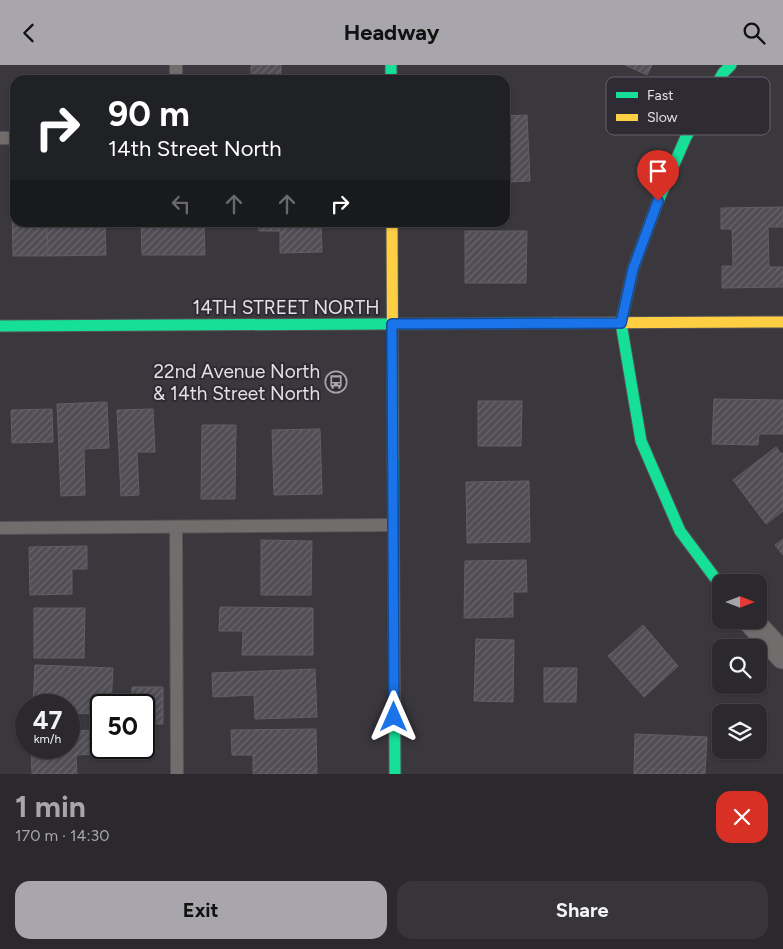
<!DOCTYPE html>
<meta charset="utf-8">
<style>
body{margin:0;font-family:Figtree,sans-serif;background:#38353a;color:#f1f3f6;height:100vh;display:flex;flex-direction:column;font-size:19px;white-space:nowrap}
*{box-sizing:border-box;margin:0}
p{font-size:16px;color:#a6a6aa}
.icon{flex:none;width:28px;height:28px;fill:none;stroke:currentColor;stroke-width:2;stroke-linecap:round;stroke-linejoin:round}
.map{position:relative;height:709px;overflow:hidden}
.drawer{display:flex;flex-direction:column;background:#2c292e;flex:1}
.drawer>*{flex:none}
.hud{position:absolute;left:10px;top:10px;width:500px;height:152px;border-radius:15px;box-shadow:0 1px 4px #0004,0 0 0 1px #48454a;background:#202124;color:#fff;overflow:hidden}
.needle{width:32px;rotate:90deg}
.buttons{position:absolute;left:712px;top:509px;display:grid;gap:10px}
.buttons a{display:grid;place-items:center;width:55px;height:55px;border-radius:10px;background:#2c292e;box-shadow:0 1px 4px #0004,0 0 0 1px #48454a;font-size:25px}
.speed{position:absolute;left:15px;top:629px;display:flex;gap:10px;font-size:25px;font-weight:700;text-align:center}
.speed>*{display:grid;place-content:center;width:65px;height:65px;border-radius:50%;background:#2c292e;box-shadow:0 1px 4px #0004,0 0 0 1px #48454a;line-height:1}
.speed small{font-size:12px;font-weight:400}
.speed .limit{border:2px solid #111;border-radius:8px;background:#fff;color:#111}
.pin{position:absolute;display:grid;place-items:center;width:42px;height:42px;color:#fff;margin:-51px -21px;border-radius:50% 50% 50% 0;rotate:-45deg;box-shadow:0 0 5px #0007}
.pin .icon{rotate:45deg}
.me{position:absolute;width:55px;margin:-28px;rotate:0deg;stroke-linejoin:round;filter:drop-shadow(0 0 4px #0008)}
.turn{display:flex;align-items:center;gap:18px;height:105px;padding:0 15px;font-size:22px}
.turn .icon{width:65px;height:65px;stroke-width:2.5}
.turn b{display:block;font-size:35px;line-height:42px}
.lanes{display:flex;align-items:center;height:48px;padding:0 15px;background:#0003;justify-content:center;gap:25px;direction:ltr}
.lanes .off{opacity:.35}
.round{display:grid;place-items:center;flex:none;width:52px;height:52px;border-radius:15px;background:#38353a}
.summary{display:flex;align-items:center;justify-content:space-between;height:85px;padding:0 15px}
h1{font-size:30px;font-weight:700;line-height:38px;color:#a8a5ac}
.action{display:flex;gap:10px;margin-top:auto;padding:10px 15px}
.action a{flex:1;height:58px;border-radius:15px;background:#a8a5ac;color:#111;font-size:20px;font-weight:700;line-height:58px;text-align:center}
.action a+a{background:#38353a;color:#f1f3f6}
header{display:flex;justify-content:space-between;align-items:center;height:65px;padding:0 15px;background:#a8a5ac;color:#111;font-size:22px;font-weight:700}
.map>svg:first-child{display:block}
.building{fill:url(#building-hatch);stroke:#605e64}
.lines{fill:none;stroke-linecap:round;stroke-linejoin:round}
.lane-casing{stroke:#555357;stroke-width:14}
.street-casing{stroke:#555357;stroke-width:27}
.fast-casing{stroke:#555357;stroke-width:13}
.slow-casing{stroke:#555357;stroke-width:13}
.lane{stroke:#716d6c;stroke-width:12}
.street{stroke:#716d6c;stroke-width:25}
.fast{stroke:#16e098;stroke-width:11}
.slow{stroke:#ffcf43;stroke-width:11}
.route-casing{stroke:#114b97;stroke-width:12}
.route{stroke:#1a73e8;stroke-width:9}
.labels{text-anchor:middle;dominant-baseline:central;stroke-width:4;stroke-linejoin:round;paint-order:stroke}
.street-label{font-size:19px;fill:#e3e0e7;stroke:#2f2b35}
.poi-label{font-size:19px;fill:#e3e0e7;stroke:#2f2b35;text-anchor:end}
.key{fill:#2f2b35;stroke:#65616a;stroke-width:1}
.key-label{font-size:14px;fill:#e3e0e7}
</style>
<header><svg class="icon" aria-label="back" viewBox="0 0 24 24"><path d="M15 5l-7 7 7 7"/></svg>Headway<svg class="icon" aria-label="search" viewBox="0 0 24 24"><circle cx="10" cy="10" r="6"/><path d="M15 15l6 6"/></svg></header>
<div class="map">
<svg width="783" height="709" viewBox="0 0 783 709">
<defs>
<pattern id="building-hatch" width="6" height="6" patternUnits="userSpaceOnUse" patternTransform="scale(1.25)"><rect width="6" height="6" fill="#514d55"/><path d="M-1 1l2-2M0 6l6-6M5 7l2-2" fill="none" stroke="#6a666d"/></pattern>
</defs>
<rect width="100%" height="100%" fill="#3a373d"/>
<g class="building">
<rect x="251" y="0" width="30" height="15"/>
<polygon points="625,0 652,0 647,10"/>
<polygon points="527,50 530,116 505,117 505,51"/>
<polygon points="11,97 15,97 15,158 47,158 48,191 13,191"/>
<polygon points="783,142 783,162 768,162 769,202 783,202 783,222 722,223 722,201 733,201 732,164 721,164 721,143"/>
<polygon points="47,158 105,158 106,190 48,191"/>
<polygon points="141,158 204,158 205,190 142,190"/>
<polygon points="259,158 321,158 322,187 280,188 280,166 259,166"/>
<polygon points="465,166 527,166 526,218 465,218"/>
<polygon points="714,334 783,335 783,369 759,369 758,380 712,379"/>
<polygon points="478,336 522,336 521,381 478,381"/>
<polygon points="107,337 109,383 84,384 85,430 61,431 57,339"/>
<polygon points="52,344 53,377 12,378 11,345"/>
<polygon points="153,344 155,387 137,387 139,430 121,431 117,345"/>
<polygon points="202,360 236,360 235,434 201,434"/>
<polygon points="320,364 322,429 274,430 272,365"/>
<polygon points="776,382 781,389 783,388 783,446 766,459 733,415"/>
<polygon points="529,416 530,477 467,478 466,417"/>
<polygon points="783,474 783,490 775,480"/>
<polygon points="261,475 312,476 311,530 261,530"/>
<polygon points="87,481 87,504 72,504 72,529 30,530 29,482"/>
<polygon points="526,495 527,527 513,527 513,552 464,553 465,496"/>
<polygon points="220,542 313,543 313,590 242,590 243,566 219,566"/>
<polygon points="34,543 85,543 84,593 34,593"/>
<polygon points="643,560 678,601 644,632 608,591"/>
<polygon points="476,574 514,575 513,637 474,636"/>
<polygon points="35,600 113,603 111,640 101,640 101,649 69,648 69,640 33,640"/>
<polygon points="544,603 577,603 576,637 544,637"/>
<polygon points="315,604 317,652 255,654 254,630 213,632 212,608"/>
<polygon points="132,622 163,622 163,659 144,659 144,640 132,640"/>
<polygon points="316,664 317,709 253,709 253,690 232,690 231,665"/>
<polygon points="101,665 101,682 120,682 120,688 76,690 77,709 32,709 31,682 69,682 69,666"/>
<polygon points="635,669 707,672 705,709 634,709"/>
</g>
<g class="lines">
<g class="lane-casing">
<g id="lane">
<polyline points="176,0 176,15"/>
<polyline points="0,73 15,73"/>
<polyline points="176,462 177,709"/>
<polyline points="0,463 393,460"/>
</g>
</g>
<g class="street-casing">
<polyline id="street" points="750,555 783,591"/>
</g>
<g class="fast-casing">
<g id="fast">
<polyline points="391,0 391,15"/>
<polyline points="0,261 555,258"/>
<polyline points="393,394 395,709"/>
<polyline points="721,521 680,466 641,376 621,258 633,204 658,136 686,72 723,8 731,0"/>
</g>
</g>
<g class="slow-casing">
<g id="slow">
<polyline points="392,158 393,394"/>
<polyline points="555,258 783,257"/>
</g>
</g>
<use href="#lane" class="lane"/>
<use href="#street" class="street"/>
<use href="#fast" class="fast"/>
<use href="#slow" class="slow"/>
</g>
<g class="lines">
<g class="route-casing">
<polyline id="route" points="394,652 392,259 621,258 633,204 658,136"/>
</g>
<use href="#route" class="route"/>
</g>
<defs>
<g id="bus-ring" transform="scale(1.125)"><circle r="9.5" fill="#2f2b35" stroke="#a8a5ac" stroke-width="1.5"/><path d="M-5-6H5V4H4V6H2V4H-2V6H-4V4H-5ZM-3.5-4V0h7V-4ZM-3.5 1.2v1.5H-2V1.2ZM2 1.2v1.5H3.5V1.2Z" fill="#a8a5ac"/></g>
</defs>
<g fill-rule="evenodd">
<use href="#bus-ring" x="336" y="317"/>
</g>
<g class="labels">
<g class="street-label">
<text x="286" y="242">14TH STREET NORTH</text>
</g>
<g class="poi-label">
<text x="320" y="306">22nd Avenue North<tspan x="320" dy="22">&amp; 14th Street North</tspan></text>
</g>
</g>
<rect x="606" y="12" width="164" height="58" rx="8" class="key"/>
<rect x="616" y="27" width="22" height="6" fill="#16e098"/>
<rect x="616" y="49" width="22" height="7" fill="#ffcf43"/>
<g class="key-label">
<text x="647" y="35">Fast</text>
<text x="647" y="57">Slow</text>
</g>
</svg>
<div class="buttons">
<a><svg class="needle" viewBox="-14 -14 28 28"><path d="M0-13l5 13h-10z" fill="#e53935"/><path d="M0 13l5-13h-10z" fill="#a6a6aa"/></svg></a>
<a><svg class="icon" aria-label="search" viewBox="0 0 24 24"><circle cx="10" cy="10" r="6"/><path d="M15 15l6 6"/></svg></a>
<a><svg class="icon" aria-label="layers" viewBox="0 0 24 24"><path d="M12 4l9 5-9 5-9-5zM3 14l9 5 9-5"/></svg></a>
</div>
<div class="speed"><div>47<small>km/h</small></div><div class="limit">50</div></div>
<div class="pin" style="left:658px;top:136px;background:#d93025"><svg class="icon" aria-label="arrive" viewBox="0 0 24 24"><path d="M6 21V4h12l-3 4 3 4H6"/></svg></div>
<svg class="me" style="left:394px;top:652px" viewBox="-20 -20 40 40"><path d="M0-17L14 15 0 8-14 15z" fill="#1a73e8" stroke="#fff" stroke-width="4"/></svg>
<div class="hud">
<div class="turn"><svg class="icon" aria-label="right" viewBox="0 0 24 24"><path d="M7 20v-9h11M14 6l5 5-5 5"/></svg><div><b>90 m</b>14th Street North</div></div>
<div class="lanes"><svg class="icon off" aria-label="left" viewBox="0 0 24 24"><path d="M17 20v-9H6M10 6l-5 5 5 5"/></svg><svg class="icon off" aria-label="ahead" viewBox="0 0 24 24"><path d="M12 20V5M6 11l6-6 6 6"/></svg><svg class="icon off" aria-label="ahead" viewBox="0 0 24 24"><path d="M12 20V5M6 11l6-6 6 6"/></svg><svg class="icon" aria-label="right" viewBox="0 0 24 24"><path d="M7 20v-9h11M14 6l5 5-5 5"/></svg></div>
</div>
</div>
<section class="drawer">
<div class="summary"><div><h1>1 min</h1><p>170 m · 14:30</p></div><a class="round" style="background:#d93025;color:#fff"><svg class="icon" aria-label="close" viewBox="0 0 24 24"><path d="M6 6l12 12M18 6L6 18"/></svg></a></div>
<div class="action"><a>Exit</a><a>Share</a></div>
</section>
